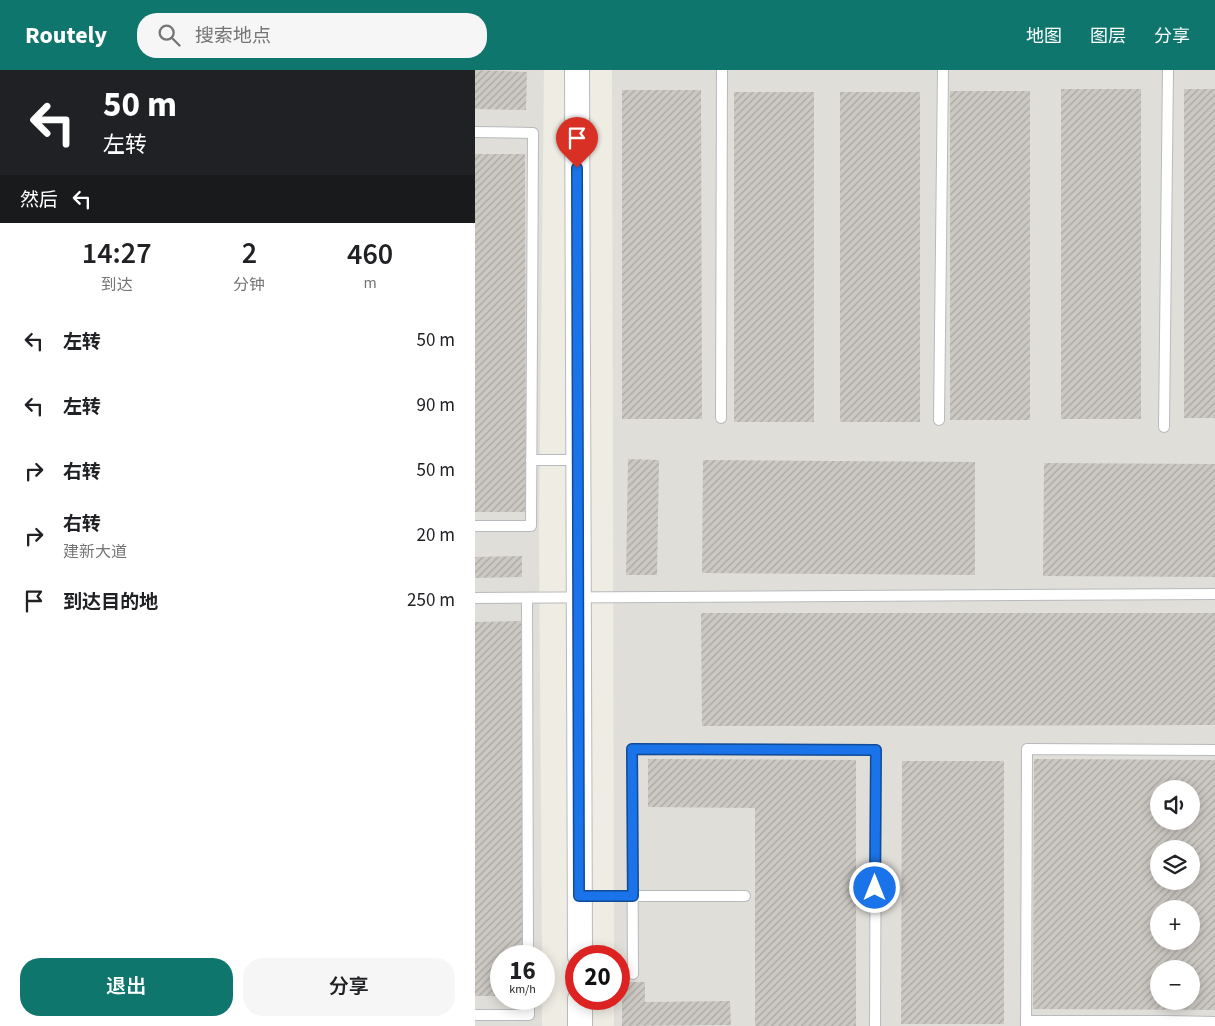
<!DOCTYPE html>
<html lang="zh">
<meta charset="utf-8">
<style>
body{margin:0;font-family:"Source Sans 3","Noto Sans SC",sans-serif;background:#f6f6f6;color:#202124;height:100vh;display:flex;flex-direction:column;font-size:19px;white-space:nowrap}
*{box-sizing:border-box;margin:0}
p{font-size:16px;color:#757577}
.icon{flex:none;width:28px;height:28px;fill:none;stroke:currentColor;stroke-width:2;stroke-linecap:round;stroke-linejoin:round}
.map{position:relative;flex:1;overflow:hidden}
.details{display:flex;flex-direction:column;background:#fff;width:475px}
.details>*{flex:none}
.hud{background:#202124;color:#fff;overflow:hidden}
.tools{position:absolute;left:675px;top:710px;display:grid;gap:10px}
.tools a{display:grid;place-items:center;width:50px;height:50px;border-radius:50%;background:#fff;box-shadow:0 2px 12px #0003;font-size:25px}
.speed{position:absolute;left:15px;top:875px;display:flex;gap:10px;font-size:25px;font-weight:700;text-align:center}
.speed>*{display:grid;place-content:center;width:65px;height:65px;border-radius:50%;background:#fff;box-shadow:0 2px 12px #0003;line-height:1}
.speed small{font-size:12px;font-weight:400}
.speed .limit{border:8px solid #d22;background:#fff;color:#111}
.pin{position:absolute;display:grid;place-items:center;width:42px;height:42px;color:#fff;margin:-51px -21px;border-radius:50% 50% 50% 0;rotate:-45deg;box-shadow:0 0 5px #0007}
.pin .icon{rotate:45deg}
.me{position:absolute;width:55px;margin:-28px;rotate:0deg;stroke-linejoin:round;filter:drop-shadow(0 0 4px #0008)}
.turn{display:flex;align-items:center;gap:18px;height:105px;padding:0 20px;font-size:22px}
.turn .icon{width:65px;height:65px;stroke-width:2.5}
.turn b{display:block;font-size:35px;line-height:42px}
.then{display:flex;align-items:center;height:48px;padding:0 20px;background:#0003;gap:10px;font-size:19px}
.eta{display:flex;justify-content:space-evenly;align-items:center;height:85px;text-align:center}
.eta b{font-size:30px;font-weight:600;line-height:35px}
.cta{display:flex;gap:10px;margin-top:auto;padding:10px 20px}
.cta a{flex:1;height:58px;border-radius:20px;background:#0f766e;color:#fff;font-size:20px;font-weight:600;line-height:58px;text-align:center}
.cta a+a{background:#f6f6f6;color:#202124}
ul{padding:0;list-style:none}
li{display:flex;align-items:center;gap:15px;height:65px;padding:0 20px}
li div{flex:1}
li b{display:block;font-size:19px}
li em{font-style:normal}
header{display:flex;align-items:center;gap:30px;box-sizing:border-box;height:70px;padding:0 25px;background:#0f766e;color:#fff}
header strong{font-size:24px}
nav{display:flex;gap:28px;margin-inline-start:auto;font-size:18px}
.search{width:350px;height:45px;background:#f6f6f6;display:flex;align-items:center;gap:12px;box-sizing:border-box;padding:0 18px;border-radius:20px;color:#757577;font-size:19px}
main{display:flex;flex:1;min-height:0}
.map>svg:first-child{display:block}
.industrial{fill:#e0ded9;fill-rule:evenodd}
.building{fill:url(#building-hatch);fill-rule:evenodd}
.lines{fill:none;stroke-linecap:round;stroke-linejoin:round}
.service-casing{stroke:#b7babe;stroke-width:12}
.tertiary-casing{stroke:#b7babe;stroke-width:26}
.service{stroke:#fff;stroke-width:10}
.tertiary{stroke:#fff;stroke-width:24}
.route-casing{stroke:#114b97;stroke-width:12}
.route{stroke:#1a73e8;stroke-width:9}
</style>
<header>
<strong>Routely</strong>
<div class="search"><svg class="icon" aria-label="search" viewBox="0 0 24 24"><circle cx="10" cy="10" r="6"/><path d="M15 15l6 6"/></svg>搜索地点</div>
<nav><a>地图</a><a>图层</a><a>分享</a></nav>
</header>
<main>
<section class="details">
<div class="hud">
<div class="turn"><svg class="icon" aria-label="left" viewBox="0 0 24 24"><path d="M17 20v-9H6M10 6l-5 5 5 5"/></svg><div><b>50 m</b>左转</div></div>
<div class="then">然后<svg class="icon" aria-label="left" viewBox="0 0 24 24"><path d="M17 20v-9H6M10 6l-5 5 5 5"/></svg></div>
</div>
<div class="eta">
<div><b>14:27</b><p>到达</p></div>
<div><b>2</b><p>分钟</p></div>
<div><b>460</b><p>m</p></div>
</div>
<ul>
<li><svg class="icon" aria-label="left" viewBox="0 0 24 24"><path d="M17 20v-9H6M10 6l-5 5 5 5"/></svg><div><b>左转</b></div><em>50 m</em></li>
<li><svg class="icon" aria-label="left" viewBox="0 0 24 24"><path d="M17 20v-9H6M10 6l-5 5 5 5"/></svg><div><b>左转</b></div><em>90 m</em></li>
<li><svg class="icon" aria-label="right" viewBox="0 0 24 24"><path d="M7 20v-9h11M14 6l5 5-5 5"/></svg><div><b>右转</b></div><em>50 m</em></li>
<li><svg class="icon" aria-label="right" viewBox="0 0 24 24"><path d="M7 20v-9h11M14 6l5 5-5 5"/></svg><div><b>右转</b><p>建新大道</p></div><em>20 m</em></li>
<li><svg class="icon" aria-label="arrive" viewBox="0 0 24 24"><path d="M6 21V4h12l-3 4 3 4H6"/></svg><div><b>到达目的地</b></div><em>250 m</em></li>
</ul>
<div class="cta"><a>退出</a><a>分享</a></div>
</section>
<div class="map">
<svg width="740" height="956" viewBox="0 0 740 956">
<defs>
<pattern id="building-hatch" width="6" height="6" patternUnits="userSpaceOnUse" patternTransform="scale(1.25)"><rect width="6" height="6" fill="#ccc9c3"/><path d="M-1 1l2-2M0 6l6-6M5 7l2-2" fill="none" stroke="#a9a7a2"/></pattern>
</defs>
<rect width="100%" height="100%" fill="#efece4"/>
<g class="industrial">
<polygon points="0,0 69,0 64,464 67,886 26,886 26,929 67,929 67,956 0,956"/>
<path d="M137,0H740V956H139V929H144V886H139ZM684,719H716V751H684ZM684,779H716V811H684ZM684,839H716V871H684ZM684,899H716V931H684Z"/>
</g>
<g class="building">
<polygon points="0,0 52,2 51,40 0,39"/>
<rect x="586" y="19" width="80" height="330"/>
<rect x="709" y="19" width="31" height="329"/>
<polygon points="147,20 226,20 227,349 147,349"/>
<rect x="475" y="21" width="80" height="329"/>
<rect x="259" y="22" width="80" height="330"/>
<rect x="365" y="22" width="80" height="330"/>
<polygon points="0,84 50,84 51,442 0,442"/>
<polygon points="153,389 184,390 182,505 151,505"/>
<polygon points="228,390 500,392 500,505 227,503"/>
<polygon points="569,393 740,394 740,507 568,506"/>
<polygon points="47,486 47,507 0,508 0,487"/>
<polygon points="226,543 740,543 740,655 227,656"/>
<polygon points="46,551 49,886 26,886 26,926 0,926 0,552"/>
<polygon points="173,689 381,690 381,956 280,956 280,738 173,737"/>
<path d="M559,689L740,690V940L558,939ZM684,719H716V751H684ZM684,779H716V811H684ZM684,839H716V871H684ZM684,899H716V931H684Z"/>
<polygon points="427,691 529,691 529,954 426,954"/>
<polygon points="147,912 170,912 170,932 255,931 256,955 147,956"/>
</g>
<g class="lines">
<g class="service-casing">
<g id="service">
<polyline points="0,62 58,63 56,456 0,456"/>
<polyline points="246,348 247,0"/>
<polyline points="464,350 468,0"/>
<polyline points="689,357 693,0"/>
<polyline points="56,390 103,390"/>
<polyline points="0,528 740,524"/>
<polyline points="52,528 53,886"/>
<polyline points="104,826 270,826"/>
<polyline points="158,904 157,679 401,680 400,956"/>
<polyline points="0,945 54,945 54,929"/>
<polyline points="551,951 691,951 691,956"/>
<polyline points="691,951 740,952"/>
<polyline points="551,956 552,679 740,680"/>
</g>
</g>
<g class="tertiary-casing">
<g id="tertiary">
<polyline points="102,0 105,886"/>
<polyline points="105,929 105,956"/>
</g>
</g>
<use href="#service" class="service"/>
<use href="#tertiary" class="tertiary"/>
</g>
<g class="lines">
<g class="route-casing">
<polyline id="route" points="102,98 104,826 158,826 157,679 401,680 400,818"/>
</g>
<use href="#route" class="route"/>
</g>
</svg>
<div class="tools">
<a><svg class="icon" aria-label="sound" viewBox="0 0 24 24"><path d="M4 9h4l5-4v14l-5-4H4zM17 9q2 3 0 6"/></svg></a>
<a><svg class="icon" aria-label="layers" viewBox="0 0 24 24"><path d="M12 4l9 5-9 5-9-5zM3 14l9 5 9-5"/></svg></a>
<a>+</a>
<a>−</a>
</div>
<div class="speed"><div>16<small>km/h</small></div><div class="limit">20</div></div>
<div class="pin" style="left:102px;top:98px;background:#d93025"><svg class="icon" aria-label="arrive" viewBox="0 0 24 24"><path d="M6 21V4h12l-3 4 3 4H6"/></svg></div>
<svg class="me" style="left:400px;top:818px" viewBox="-20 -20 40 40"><circle r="17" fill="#1a73e8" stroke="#fff" stroke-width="3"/><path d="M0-11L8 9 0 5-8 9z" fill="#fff"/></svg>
</div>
</main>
